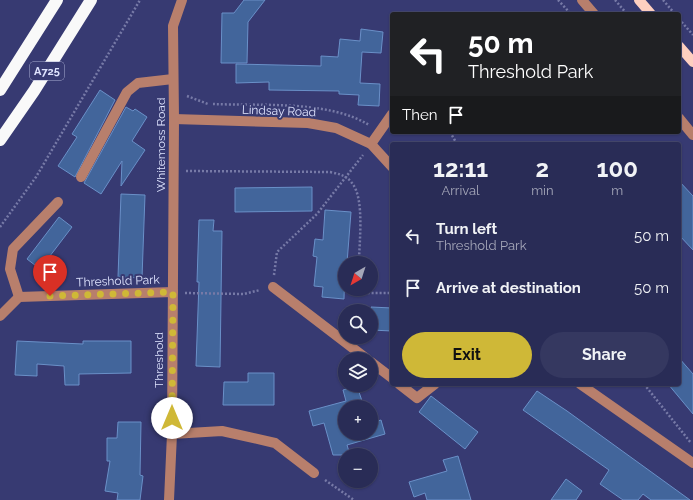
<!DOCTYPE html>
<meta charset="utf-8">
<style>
body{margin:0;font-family:Raleway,sans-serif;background:#353860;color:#f1f3f6;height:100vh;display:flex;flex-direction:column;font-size:15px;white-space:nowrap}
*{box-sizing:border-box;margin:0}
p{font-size:13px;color:#a5a7b9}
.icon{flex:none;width:22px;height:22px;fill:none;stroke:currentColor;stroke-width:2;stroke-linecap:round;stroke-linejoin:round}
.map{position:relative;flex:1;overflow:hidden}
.details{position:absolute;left:390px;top:142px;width:291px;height:244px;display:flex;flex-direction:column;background:#292c56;border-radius:4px;box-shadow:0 1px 3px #0004,0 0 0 1px #45486c}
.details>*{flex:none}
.hud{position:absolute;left:390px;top:12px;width:291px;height:122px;border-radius:4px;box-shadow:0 1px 3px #0004,0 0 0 1px #45486c;background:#202124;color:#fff;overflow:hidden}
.needle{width:26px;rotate:219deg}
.tools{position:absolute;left:338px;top:256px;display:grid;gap:8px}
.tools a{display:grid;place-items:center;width:40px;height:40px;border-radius:50%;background:#292c56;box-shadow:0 1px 3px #0004,0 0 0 1px #45486c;font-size:20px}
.pin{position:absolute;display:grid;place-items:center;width:34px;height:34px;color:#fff;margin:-41px -17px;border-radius:50% 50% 50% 0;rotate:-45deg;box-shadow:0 0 4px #0007}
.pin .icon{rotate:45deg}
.me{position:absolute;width:44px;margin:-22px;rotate:0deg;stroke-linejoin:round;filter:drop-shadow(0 0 3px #0008)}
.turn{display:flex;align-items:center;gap:14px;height:84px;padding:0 12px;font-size:18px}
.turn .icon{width:52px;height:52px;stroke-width:2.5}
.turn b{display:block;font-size:28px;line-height:34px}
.then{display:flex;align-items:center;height:38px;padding:0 12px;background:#0003;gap:8px;font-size:15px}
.eta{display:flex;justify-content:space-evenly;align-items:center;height:68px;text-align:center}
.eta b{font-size:24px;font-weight:700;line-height:28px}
.action{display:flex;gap:8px;margin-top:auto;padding:8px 12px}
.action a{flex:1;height:46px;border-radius:24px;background:#cfb837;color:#111;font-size:16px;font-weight:700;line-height:46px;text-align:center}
.action a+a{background:#353860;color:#f1f3f6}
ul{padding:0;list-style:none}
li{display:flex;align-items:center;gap:12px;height:52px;padding:0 12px}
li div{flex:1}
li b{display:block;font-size:15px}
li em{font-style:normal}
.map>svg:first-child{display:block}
.building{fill:#42659b;stroke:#6a90c8}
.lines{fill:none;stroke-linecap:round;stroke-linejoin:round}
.path{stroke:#777aa7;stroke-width:2.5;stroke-dasharray:2 2;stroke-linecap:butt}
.minor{stroke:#b87f6c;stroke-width:10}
.major{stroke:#fecfc0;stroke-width:10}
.highway{stroke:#f9f9f9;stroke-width:12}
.route{stroke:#cfb837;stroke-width:7;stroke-dasharray:0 12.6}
.labels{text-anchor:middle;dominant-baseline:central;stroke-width:4;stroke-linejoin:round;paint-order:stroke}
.shield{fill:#373a72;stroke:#acb0d4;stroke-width:1}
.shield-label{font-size:11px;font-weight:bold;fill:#dee3fe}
.street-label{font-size:12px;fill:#dee3fe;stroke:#373a72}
</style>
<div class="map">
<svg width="693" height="500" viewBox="0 0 693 500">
<rect width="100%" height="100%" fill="#373a72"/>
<g class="building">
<polygon points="244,0 265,0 248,22 247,63 221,63 222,13 234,13"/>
<polygon points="361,29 383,32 381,53 362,52 360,83 380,84 379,106 358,105 359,95 339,94 339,91 269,90 269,82 236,83 236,64 321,66 321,56 338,57 340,39 360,41"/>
<polygon points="100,90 115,100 75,177 58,166 77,137 72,134"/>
<polygon points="126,107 133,111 135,109 147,117 132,141 145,150 121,186 122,161 101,194 84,183"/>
<polygon points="679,181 693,196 693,250 679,235"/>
<polygon points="312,187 312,211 235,212 235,188"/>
<polygon points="121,194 145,195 142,278 118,277"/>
<polygon points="325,210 351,212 347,263 345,263 344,299 322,297 323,287 314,286 317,257 313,256 315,239 323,240"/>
<polygon points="59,217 72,227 40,269 27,259"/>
<polygon points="199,220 214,220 213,231 222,231 220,367 196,366 199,282 197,282"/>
<polygon points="371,307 392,308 392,331 371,330"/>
<polygon points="17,341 83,344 83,341 131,341 131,373 79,374 79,385 65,385 64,366 37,364 37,376 15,375"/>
<polygon points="679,358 693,374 693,414 668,384 679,384"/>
<polygon points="248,373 274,373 274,405 223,405 224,382 248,382"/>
<polygon points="357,386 364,407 345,407 345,433 371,433 371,423 381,420 385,434 347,445 350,455 333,455 324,423 313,426 309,411 346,401 343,390"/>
<polygon points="537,391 567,411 690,500 651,500 643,494 638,500 623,500 600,484 609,470 523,410"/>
<polygon points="431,396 478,432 465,449 419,412"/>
<polygon points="118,422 141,422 140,475 143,476 140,500 117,500 118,493 105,491 110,461 107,461 107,438 117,438"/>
<polygon points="458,456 471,500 427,500 425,493 414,497 409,482 447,471 443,460"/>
<polygon points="566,479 582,491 576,500 551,500"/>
</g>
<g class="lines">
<g class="path">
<polyline points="558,0 571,14"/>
<polyline points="615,0 627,14"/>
<polyline points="663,0 675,14"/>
<polyline points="679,19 693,35"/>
<polyline points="187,96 208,104"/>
<path d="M213,104C260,106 329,100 369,125"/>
<polyline points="450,132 457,144"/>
<path d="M186,171L330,172C339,174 346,175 352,183C365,199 359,243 359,263"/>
<polyline points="0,227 36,177 140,0"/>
<polyline points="274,275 277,252 317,214 363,155"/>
<polyline points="361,289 366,293 392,293"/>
<polyline points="185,293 244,294 260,290"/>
<polyline points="644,384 691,443"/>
<polyline points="325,480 354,500"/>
</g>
<g class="minor">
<polyline points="582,0 594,14"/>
<polyline points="679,118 693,135"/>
<polyline points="174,119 308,123 336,128 371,144 392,167"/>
<polyline points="371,144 392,114"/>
<polyline points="81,177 127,92 138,83 173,79"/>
<polyline points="273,287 367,359"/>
<polyline points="19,297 10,269 13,249 58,202"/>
<polyline points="0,316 19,297 173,292"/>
<polyline points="371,362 392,378"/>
<polyline points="399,384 417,398 435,384"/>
<polyline points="580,384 693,463"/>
<polyline points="172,434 222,431 275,443 314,473"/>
<polyline points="169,500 172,434 174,119 173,26 182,0"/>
</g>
<g class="major">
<polyline points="639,0 651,14"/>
<polyline points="679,46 693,62"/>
</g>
<g class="highway">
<polyline points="0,90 57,0"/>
<polyline points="0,140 34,91 91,0"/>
</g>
</g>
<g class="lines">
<polyline class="route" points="50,296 173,292 172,418"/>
</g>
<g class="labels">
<rect class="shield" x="30" y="62" width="34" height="18" rx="3"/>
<g class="shield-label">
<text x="47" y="71">A725</text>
</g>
<g class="street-label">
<text transform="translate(279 111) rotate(2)">Lindsay Road</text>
<text transform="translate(161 145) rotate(-90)">Whitemoss Road</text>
<text transform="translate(118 281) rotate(-2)">Threshold Park</text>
<text transform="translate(159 360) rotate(-90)">Threshold</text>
</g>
</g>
</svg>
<div class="tools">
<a><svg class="needle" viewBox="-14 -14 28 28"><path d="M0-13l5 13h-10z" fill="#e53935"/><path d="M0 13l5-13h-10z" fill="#a5a7b9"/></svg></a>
<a><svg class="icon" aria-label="search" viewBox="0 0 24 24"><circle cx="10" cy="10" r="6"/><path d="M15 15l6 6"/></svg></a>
<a><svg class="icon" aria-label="layers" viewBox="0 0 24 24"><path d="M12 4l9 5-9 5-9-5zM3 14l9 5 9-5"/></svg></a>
<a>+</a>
<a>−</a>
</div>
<div class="pin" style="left:50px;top:296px;background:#d93025"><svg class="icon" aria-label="arrive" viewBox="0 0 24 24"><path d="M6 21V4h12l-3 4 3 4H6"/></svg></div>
<svg class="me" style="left:172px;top:418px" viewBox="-20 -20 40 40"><circle r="19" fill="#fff"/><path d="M0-13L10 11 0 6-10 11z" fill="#cfb837"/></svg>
<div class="hud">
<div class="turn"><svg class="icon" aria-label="left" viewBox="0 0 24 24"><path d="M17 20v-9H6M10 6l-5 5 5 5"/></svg><div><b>50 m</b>Threshold Park</div></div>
<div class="then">Then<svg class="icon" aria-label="arrive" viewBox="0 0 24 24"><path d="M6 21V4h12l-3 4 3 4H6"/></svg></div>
</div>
<section class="details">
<div class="eta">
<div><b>12:11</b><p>Arrival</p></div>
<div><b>2</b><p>min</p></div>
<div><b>100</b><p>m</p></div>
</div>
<ul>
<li><svg class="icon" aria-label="left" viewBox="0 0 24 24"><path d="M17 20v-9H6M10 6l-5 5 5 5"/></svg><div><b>Turn left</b><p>Threshold Park</p></div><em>50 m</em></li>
<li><svg class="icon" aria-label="arrive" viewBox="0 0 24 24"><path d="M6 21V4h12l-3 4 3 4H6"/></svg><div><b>Arrive at destination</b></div><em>50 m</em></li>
</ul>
<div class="action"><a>Exit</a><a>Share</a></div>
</section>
</div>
